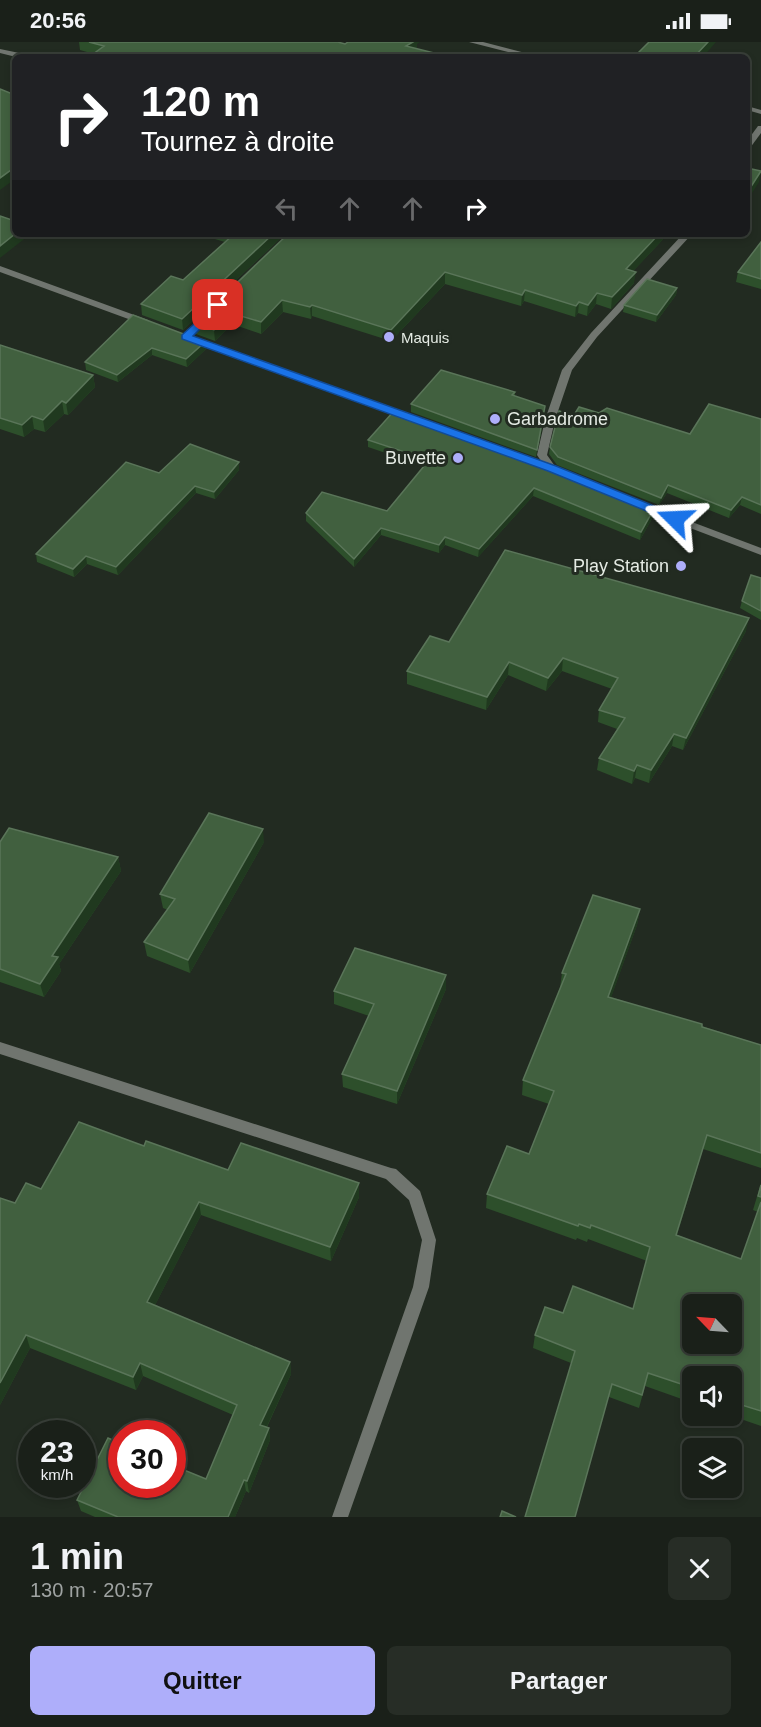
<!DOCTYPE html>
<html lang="fr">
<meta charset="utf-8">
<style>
body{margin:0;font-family:Arial,sans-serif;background:#272d26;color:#f1f3f6;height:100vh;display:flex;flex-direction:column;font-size:22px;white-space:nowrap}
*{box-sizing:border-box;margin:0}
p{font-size:20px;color:#9fa3a2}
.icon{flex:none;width:33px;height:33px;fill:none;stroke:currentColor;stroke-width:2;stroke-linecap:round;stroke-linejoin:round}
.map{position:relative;height:1475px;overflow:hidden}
.side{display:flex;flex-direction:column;background:#1a2019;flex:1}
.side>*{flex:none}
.banner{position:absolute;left:12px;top:12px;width:738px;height:183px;border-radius:9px;box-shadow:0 3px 9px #0003,0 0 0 2px #383e38;background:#202124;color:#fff;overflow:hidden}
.needle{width:39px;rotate:295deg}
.tools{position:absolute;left:682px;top:1252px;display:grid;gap:12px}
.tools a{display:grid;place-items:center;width:60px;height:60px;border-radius:9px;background:#1a2019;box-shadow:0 3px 9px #0003,0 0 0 2px #383e38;font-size:30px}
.speed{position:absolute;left:18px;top:1378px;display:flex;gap:12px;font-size:30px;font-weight:700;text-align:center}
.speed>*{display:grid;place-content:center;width:78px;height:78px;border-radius:50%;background:#1a2019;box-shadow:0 3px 9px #0003,0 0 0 2px #383e38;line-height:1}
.speed small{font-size:15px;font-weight:400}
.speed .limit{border:9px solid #d22;background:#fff;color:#111}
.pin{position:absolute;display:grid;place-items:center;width:51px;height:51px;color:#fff;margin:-26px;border-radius:12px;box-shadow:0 3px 9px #0006}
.me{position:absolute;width:66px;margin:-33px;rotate:291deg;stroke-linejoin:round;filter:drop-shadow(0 0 4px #0008)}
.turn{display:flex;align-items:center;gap:21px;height:126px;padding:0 30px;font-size:27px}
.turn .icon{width:78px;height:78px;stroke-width:2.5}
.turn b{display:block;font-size:42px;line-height:51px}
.lanes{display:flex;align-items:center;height:57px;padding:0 30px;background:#0003;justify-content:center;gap:30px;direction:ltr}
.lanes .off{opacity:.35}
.round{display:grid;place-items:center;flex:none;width:63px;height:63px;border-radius:9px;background:#272d26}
.head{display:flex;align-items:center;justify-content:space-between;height:102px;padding:0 30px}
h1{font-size:36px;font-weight:600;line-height:45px}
.cta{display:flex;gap:12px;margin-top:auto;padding:12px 30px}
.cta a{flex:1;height:69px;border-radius:9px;background:#aeaefa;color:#111;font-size:24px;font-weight:600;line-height:69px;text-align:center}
.cta a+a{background:#272d26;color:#f1f3f6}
.status{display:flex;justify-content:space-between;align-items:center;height:42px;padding:0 30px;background:#1a2019;direction:ltr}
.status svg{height:16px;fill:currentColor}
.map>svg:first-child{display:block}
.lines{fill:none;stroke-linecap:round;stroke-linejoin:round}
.street{fill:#70756f;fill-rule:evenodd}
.wall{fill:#2d4f2b}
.shaded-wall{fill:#20391f}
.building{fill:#41603f;stroke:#5a7559;stroke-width:1.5;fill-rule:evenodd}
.route{fill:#1a73e8;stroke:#114b97;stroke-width:1.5}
.poi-dot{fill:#aeaefa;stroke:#222b21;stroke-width:2}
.labels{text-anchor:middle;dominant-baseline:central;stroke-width:6;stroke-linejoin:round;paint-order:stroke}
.far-poi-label{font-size:15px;fill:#e5ebe4;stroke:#222b21;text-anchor:start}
.poi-label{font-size:18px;fill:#e5ebe4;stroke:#222b21;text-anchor:end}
</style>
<div class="status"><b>20:56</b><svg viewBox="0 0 49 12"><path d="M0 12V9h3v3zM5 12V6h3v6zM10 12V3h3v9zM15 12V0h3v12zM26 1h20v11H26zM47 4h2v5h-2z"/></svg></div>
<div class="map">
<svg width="761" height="1475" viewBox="0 0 761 1475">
<rect width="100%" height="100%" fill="#222b21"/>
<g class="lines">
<g class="street">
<polygon points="469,0 483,0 541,15 527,15"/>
<polygon points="0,7 29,13 30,15 16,15 0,11"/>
<polygon points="747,64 761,68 761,72 747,68"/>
<polygon points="758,84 761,84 761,91 750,106 747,106 747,99"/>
<polygon points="683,192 692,192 597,295 572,328 555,378 547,413 557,427 552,430 548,429 537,413 545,378 562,328 591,291"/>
<polygon points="0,224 148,278 150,280 145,283 142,282 0,230"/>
<polygon points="192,294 410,373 412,375 407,378 404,377 189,299 187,297"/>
<polygon points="639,460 761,506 761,513 635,465 634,463"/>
<polygon points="0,1000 391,1126 396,1127 420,1149 436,1198 429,1245 348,1475 332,1475 413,1245 422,1198 409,1158 386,1137 0,1012"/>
</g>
</g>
<g class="wall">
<polygon points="79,0 338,0 345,2 417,2 417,7 94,12 80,8"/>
<polygon points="198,192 285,192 183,288 142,273 141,262 183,238 225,200"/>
<polygon points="288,192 668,192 633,229 634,241 611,267 596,262 587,274 578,271 575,275 524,259 521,264 445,242 391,299 312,274 311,277 283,270 261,292 232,282 215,299 196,292 195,281"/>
<polygon points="761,200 761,247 736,240 738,230"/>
<polygon points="677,246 676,253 656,280 623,270 624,263"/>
<polygon points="133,273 205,300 206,307 187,325 152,313 118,340 86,328 85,320"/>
<polygon points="0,303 93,333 95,345 68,373 64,372 45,390 34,387 24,395 0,387"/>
<polygon points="515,350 515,354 545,364 545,372 536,415 411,370 411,362"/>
<polygon points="599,371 690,392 761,377 761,472 740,463 729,476 667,451 659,463 557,423 549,412 550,405 574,373"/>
<polygon points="368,398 655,465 654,473 640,498 533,454 478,515 445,503 439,511 381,493 354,525 306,479 306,471 387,469 424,424 368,405"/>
<polygon points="239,420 239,428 215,457 196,451 118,533 87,522 74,535 37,520 36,512 159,431"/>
<polygon points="761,536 761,578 740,566 742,559"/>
<polygon points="746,589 683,708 672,704 649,741 635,736 632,742 597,728 599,716 617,687 598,680 599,668 612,647 562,629 546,649 508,633 486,668 407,642 407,629 449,600"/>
<polygon points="0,800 118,815 121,829 59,922 61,929 44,955 0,940"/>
<polygon points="264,800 190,931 147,914 144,900 168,868 163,866 160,852"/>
<polygon points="640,867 637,883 611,955 761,1003 761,1126 703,1107 677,1193 741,1217 758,1170 753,1168 761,1141 761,1384 732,1374 732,1335 693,1335 693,1361 645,1344 639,1366 609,1355 571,1321 533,1306 535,1293 563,1271 633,1267 647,1219 588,1197 587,1200 577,1196 576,1198 486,1166 487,1152 529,1112 549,1062 522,1053 523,1038 560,946 562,931"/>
<polygon points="446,933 446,947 397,1062 343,1045 342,1032 369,974 334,962 334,949"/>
<polygon points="144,1104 228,1128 359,1141 359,1155 331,1219 201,1173 155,1263 290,1320 291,1332 267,1385 269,1386 270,1398 249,1451 246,1449 235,1475 95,1475 81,1469 77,1458 206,1437 233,1373 143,1334 136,1348 30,1306 0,1363 15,1161 41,1147"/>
</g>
<g class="shaded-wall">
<polygon points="411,0 420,0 417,2 417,8 406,4"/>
<polygon points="708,0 716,0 703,15 694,15"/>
<polygon points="15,125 15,137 0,148 0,136"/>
<polygon points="761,129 759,140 747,159 747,151"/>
<polygon points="15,192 28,192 28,194 0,216 0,204"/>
<polygon points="273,192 285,192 183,288 182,277"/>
<polygon points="659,192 668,192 625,238 626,227"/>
<polygon points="445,230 445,242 391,299 391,288"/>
<polygon points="636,230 634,241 611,267 612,255"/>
<polygon points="677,246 676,253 656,280 657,273"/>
<polygon points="525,248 524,259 521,264 522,253"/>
<polygon points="597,251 596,262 587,274 588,263"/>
<polygon points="282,258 283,270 261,292 261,280"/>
<polygon points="579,260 578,271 575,275 576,264"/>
<polygon points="312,263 312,274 311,277 310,265"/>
<polygon points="231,271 232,282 215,299 214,288"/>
<polygon points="205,300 206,307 187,325 186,317"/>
<polygon points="152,306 152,313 118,340 117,333"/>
<polygon points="93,333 95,345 68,373 66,361"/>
<polygon points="62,359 64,372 45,390 43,378"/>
<polygon points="545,364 545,372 536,415 537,408"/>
<polygon points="32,374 34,387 24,395 22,383"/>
<polygon points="239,420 239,428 215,457 214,450"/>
<polygon points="668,443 667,451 659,463 661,456"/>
<polygon points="195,444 196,451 118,533 116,525"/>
<polygon points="534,446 533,454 478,515 479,507"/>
<polygon points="742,455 740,463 729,476 731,468"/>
<polygon points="655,465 654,473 640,498 641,490"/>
<polygon points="381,486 381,493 354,525 354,517"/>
<polygon points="445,495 445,503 439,511 439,503"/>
<polygon points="86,514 87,522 74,535 73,527"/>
<polygon points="749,576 746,589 683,708 686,696"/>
<polygon points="563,616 562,629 546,649 548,636"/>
<polygon points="509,620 508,633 486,668 487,655"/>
<polygon points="674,692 672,704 649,741 651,728"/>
<polygon points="637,723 635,736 632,742 634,729"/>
<polygon points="263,787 264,800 190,931 188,918"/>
<polygon points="118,815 121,829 59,922 61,929 44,955 40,942 52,914"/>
<polygon points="640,867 637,883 606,970 608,955"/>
<polygon points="446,933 446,947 397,1062 397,1049"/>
<polygon points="707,1093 703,1107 672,1207 676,1193"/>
<polygon points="359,1141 359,1155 331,1219 330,1205"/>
<polygon points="199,1160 201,1173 150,1273 147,1260"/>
<polygon points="26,1293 30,1306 0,1363 0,1341"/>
<polygon points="290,1320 291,1332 262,1395 260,1383"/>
<polygon points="140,1321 143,1334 136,1348 133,1335"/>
<polygon points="269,1386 270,1398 249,1451 247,1439"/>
<polygon points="244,1438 246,1449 235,1475 228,1475"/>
</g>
<g class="building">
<polygon points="89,0 338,0 345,2 348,0 413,0 406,4 450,15 89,15 104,4"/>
<polygon points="649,0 708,0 694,15 634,15"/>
<polygon points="0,47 15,53 15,125 0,136"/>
<polygon points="747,126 761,129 747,151"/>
<polygon points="0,174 15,179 15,192 0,204"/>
<polygon points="233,192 273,192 182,277 141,262 171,234 183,238 234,192"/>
<polygon points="288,192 659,192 626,227 636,230 612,255 597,251 588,263 579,260 576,264 525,248 522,253 445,230 391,288 312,263 310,265 282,258 261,280 231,271 214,288 195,281"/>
<polygon points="761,200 761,237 738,230"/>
<polygon points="647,237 677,246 657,273 624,263"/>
<polygon points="133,273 205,300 186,317 152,306 117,333 85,320"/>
<polygon points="0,303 93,333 66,361 62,359 43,378 32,374 22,383 0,376"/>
<polygon points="441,328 515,350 512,353 545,364 537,408 411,362"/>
<polygon points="709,362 761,377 761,463 742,455 731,468 668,443 661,456 558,415 550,405 559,369 574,373 579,365 599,371 607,366 690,392"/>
<polygon points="393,370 402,373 403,371 548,423 655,465 641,490 534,446 479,507 445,495 439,503 381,486 354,517 306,471 322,450 387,469 429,418 368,398"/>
<polygon points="190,402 239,420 214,450 195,444 116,525 86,514 73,527 36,512 126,420 159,431"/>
<polygon points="505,508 749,576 686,696 674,692 651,728 637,723 634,729 599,716 625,676 599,668 618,636 563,616 548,636 509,620 487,655 407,629 430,594 449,600"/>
<polygon points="751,533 761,536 761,569 742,559"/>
<polygon points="209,771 263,787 188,918 144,900 175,857 160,852"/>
<polygon points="9,786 118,815 52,914 58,915 40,942 0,927 0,800"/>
<path d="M593,853L640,867L608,955L702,982V985L761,1003V1111L707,1093L676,1193L741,1217L761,1160V1369L732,1360V1335H693V1346L648,1331L642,1353L612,1342L575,1475H525L575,1309L535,1293L545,1265L563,1271L573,1244L633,1267L650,1205L591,1183L590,1186L579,1182L578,1184L487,1152L507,1104L529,1112L554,1049L523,1038L566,932L562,931ZM693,1263H732V1302H693Z"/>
<polygon points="355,906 446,933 397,1049 342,1032 374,962 334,949"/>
<polygon points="79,1080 144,1104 146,1099 228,1128 241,1101 359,1141 330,1205 199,1160 147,1260 290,1320 260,1383 269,1386 247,1439 244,1438 228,1475 118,1475 77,1458 108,1396 122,1402 122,1443 172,1443 172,1423 206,1437 237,1363 140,1321 133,1335 26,1293 0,1341 0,1156 15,1161 26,1141 41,1147"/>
<polygon points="761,1143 761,1155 758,1154"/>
<polygon points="502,1469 516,1475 500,1475"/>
</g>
<polygon class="route" points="218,260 223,263 222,265 193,294 556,424 679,474 681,477 675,481 671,479 548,429 182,297 182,293"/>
<g class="poi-dot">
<circle cx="389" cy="295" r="6"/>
<circle cx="495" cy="377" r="6"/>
<circle cx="458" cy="416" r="6"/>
<circle cx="681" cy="524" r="6"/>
</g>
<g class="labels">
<g class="far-poi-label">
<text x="401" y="295">Maquis</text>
</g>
<g class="poi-label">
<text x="507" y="377" text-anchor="start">Garbadrome</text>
<text x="446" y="416">Buvette</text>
<text x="669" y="524">Play Station</text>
</g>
</g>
</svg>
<div class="tools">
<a><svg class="needle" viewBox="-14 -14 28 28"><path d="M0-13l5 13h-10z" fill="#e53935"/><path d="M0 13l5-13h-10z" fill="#9fa3a2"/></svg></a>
<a><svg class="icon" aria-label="sound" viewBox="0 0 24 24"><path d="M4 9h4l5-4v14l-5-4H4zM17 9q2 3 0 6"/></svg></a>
<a><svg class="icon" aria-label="layers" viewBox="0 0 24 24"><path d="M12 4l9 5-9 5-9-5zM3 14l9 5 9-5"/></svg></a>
</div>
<div class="speed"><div>23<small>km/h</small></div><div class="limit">30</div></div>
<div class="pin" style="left:218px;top:263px;background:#d93025"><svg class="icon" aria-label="arrive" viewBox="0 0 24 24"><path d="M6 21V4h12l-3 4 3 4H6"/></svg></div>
<svg class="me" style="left:675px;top:477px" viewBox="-20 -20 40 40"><path d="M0-17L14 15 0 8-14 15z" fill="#1a73e8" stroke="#fff" stroke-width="4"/></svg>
<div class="banner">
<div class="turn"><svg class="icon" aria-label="right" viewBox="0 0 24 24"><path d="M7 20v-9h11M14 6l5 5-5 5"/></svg><div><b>120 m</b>Tournez à droite</div></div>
<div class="lanes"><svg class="icon off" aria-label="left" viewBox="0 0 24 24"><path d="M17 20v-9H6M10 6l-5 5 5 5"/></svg><svg class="icon off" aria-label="ahead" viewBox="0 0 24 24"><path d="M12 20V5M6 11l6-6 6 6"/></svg><svg class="icon off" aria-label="ahead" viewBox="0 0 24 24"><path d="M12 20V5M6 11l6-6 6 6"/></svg><svg class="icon" aria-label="right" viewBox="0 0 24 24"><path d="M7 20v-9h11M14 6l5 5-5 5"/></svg></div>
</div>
</div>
<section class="side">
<div class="head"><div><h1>1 min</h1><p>130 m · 20:57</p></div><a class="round"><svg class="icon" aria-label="close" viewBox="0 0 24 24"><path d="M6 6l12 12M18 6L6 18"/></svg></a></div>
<div class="cta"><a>Quitter</a><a>Partager</a></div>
</section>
